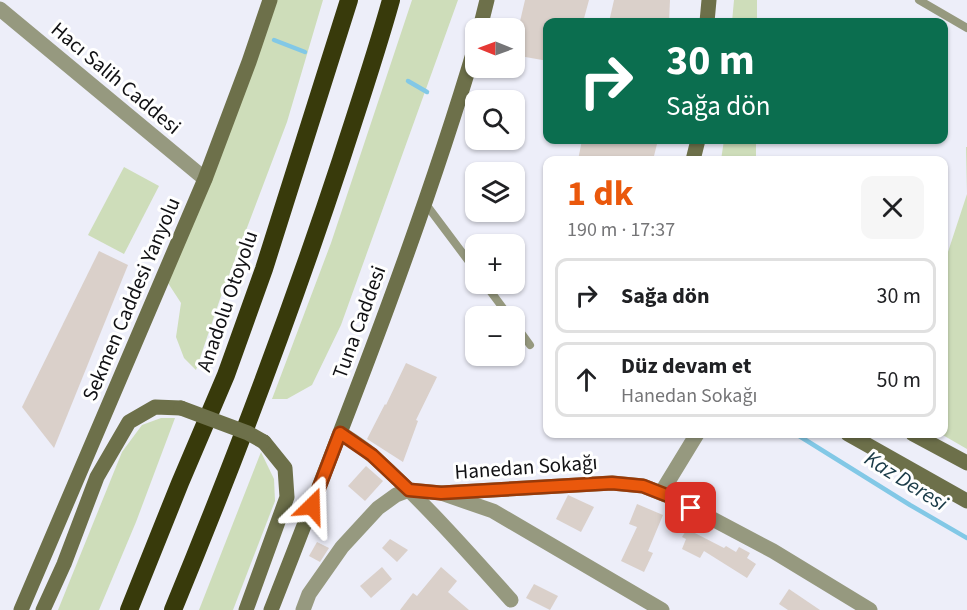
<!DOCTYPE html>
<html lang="tr">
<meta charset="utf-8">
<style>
body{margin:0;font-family:"Source Sans 3",sans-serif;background:#f6f6f6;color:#202124;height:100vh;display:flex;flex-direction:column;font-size:22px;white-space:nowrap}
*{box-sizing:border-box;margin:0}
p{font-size:20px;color:#757577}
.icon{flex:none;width:33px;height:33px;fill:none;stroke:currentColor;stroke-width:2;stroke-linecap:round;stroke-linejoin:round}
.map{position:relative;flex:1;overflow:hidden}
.side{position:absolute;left:543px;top:156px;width:405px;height:282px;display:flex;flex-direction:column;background:#fff;border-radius:12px;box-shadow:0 2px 4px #0004}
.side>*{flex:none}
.banner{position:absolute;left:543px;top:18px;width:405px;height:126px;border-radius:12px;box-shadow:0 2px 4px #0004;background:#0b6e4f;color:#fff;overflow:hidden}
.needle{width:39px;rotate:271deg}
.buttons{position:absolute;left:465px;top:18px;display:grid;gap:12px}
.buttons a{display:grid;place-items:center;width:60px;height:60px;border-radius:12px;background:#fff;box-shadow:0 2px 4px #0004;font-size:30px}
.pin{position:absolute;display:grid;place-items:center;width:51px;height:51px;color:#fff;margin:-26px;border-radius:12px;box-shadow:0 3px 9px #0006}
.me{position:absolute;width:66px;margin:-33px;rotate:22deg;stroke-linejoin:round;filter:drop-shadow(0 0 4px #0008)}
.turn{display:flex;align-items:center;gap:21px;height:126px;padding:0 24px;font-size:27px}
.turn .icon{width:78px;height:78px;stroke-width:2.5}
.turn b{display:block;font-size:42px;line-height:51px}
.round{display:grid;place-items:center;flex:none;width:63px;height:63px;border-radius:12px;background:#f6f6f6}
.summary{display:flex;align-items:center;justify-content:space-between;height:102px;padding:0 24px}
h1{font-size:36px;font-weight:700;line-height:45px;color:#ea580c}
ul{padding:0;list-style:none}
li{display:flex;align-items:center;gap:18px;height:75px;margin:0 12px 9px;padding:0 12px;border:3px solid #e0e0e0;border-radius:12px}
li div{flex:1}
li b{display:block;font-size:22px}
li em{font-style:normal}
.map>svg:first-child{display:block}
.green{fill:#ceddba}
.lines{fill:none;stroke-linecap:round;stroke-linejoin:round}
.stream{stroke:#82c8e6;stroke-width:4.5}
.building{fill:#dad0ca}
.lane{stroke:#96997f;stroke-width:8}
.street{stroke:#96997f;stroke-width:15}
.secondary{stroke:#6d704a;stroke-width:15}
.highway{stroke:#383a0b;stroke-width:18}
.secondary-bridge{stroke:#6d704a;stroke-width:15}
.route-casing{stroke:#983908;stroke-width:15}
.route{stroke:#ea580c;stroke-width:10}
.labels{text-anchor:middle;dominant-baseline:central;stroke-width:6;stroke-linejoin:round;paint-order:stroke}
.street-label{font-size:21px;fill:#111114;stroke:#fff}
.water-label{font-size:22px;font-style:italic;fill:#193a47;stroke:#fff}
</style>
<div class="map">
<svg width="967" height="610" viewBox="0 0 967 610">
<rect width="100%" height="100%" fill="#edeef9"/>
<g class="green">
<polygon points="268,0 323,0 287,122 220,299 196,370 184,358 176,337 181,303 168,283"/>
<polygon points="412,0 458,0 341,325 312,385 287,399 272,399 331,243"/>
<polygon points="734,0 757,0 757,22 732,22"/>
<polygon points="724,140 756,140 756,160 721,160"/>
<polygon points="966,147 967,147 967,449 941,434 944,434 944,261 945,261 967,194"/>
<polygon points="124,167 159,186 124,254 88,235"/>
<polygon points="161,418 175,418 136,522 99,610 58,610 122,452 142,425"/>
<polygon points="261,452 274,479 275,501 233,610 199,610"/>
</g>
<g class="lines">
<g class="stream">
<polyline points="274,40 305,52"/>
<polyline points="408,81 427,92"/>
<polyline points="796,434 910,505 967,538"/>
</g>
</g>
<g class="building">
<polygon points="525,0 589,0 583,22 548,22 548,61 514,55 514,47"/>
<polygon points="614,0 670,0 669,22 609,22"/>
<polygon points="582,140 658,140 653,160 578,160"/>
<polygon points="99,251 128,265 54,448 22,407"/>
<polygon points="406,363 437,377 416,420 418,421 403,462 367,439 385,404 386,405"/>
<polygon points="366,466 383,481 365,501 348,486"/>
<polygon points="568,495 594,507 581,532 556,519"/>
<polygon points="637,504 663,515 648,551 653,553 644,572 621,561 637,527 629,524"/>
<polygon points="687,529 724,548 726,546 736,552 739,547 750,553 747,558 756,564 747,578 704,551 700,558 682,549 686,539 682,537"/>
<polygon points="390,539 408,550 397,562 382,548"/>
<polygon points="317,542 329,548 320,562 309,556"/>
<polygon points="382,567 392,579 371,598 360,586"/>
<polygon points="441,567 457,581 448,592 469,610 400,610 413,593 417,596"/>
<polygon points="534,584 558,596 550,610 526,598"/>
<polygon points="789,589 820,610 788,610 779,604"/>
</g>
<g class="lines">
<g class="lane">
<polyline points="919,0 967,28"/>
<polyline points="425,203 476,271"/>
<polyline points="485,284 509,316"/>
<polyline points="514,323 530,345"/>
</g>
<g class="street">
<polyline points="0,9 205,179"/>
<path d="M341,433C352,441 364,448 374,457C423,501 467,551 511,600"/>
<polyline points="441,493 612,483 643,486 671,497 773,551 870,610"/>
<polyline points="661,493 697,434"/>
<polyline points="303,610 309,594 342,547 378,508 396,495 409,490 441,493 493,511 662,610"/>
</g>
<g class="secondary">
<polyline points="707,22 709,0"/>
<polyline points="480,28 487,0"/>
<polyline points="693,160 698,140"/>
<polyline points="848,434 967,501"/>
<polyline points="913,434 967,463"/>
<polyline points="21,610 205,179 249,62 270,0"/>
<polyline points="43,610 64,564 97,477 129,422 155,407 181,408"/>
<polyline points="246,610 287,497 285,468 264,442"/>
<path d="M271,610C344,423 419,236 476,44"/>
</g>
<g class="highway">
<polyline points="129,610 180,483 226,375 264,269 349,0"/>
<path d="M173,610C234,462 291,312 341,160C358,107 376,54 391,0"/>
</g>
<polyline class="secondary-bridge" points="181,408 248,433 264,442"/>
</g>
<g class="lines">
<g class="route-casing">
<polyline id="route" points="312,506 340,433 372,455 409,490 441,493 612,483 643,486 671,497 691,508"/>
</g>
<use href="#route" class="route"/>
</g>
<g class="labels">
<g class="street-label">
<text transform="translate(116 78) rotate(40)">Hacı Salih Caddesi</text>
<text transform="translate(131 299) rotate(-67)">Sekmen Caddesi Yanyolu</text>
<text transform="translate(227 301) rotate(-71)">Anadolu Otoyolu</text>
<text transform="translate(359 322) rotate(-70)">Tuna Caddesi</text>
<text transform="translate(526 467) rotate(-4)">Hanedan Sokağı</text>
</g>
<g class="water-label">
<text transform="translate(906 481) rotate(32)">Kaz Deresi</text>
</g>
</g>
</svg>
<div class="buttons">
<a><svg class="needle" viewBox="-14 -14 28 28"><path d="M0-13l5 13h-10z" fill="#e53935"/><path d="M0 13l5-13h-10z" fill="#757577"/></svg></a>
<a><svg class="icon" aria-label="search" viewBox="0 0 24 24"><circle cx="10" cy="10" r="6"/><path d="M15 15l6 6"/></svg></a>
<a><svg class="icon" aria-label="layers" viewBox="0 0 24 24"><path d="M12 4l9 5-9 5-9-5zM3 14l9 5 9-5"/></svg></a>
<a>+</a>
<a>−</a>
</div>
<div class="pin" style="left:691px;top:508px;background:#d93025"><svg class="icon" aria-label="arrive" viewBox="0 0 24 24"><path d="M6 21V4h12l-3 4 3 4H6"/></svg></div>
<svg class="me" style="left:312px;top:506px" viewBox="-20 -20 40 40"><path d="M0-17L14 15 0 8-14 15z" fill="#ea580c" stroke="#fff" stroke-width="4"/></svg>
<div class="banner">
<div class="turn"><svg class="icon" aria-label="right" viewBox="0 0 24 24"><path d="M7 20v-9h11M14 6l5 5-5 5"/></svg><div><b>30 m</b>Sağa dön</div></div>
</div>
<section class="side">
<div class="summary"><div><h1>1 dk</h1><p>190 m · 17:37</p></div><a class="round"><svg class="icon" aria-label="close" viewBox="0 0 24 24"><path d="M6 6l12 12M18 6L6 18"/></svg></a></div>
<ul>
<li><svg class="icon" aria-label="right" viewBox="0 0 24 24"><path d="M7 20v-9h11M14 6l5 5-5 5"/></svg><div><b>Sağa dön</b></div><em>30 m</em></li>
<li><svg class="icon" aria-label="ahead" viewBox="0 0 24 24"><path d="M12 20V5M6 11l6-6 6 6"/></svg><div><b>Düz devam et</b><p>Hanedan Sokağı</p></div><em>50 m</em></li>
</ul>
</section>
</div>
